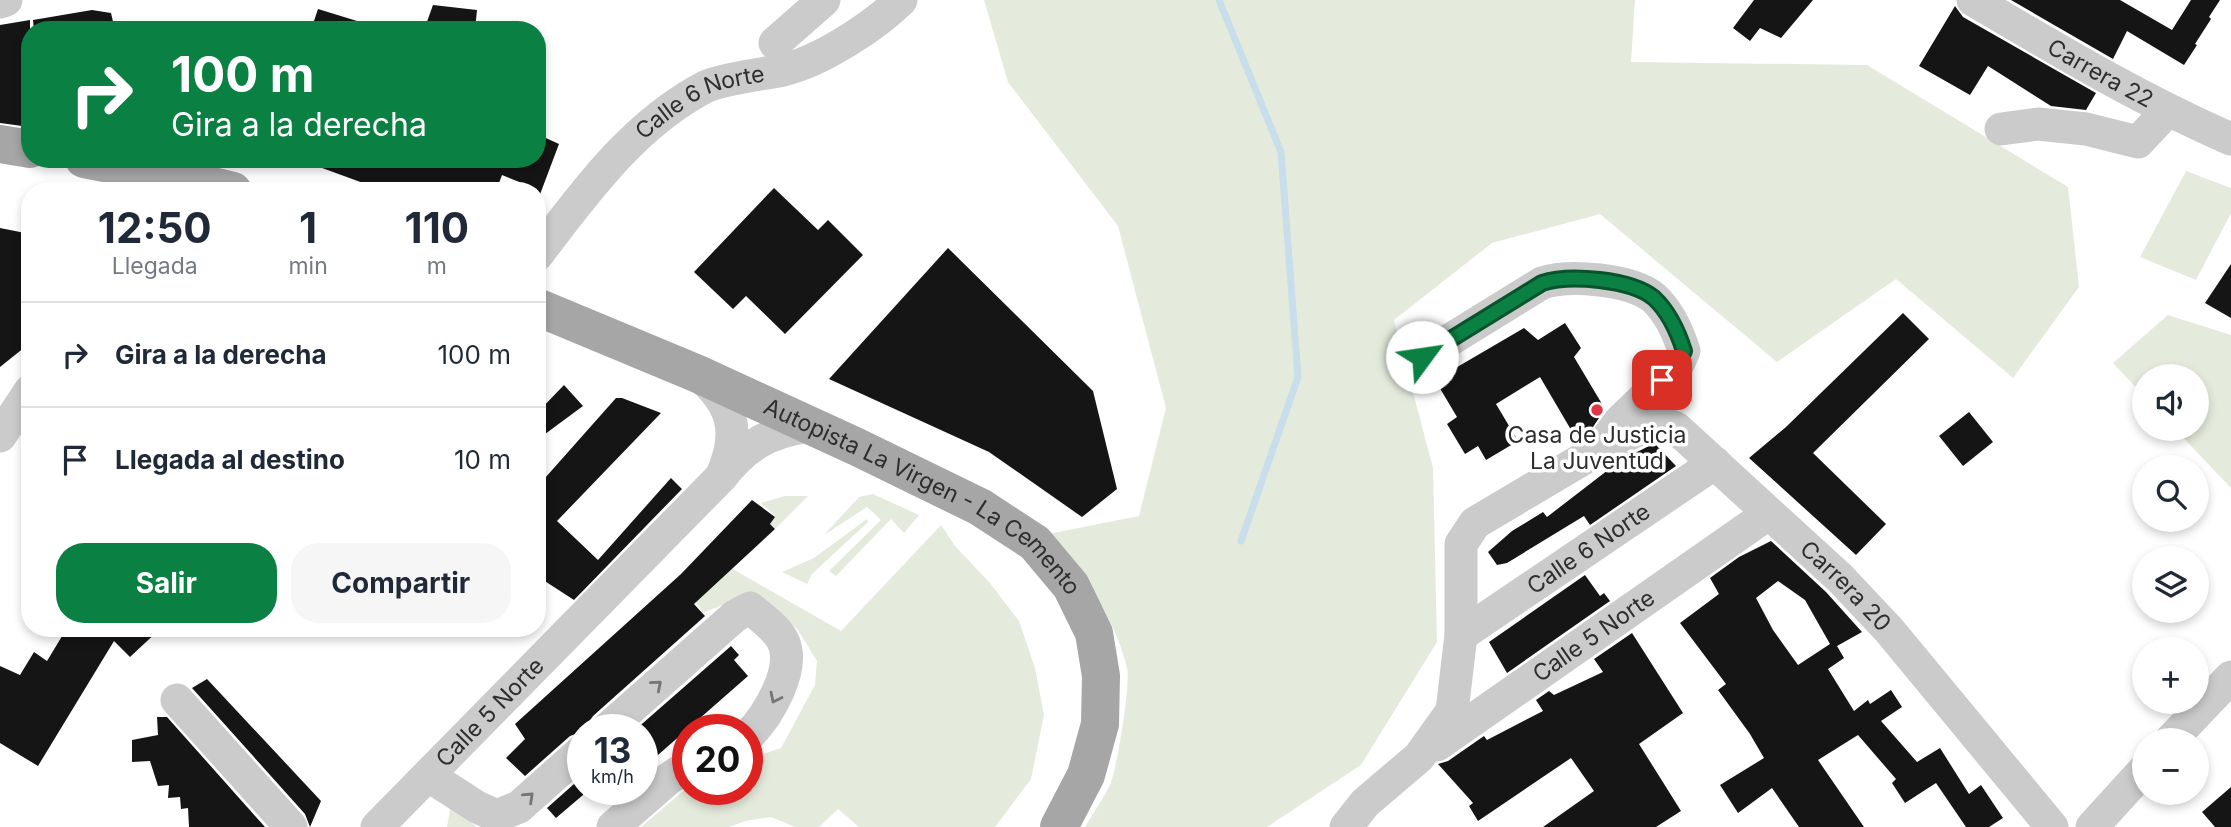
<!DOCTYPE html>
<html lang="es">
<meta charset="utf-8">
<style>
body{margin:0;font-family:Inter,sans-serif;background:#f6f6f7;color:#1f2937;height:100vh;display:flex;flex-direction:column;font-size:26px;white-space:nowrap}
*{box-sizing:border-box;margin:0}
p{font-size:23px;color:#747a83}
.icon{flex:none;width:38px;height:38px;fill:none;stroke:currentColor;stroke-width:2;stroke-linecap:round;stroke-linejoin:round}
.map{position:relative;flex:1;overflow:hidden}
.details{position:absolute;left:21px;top:182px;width:525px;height:455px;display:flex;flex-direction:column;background:#fff;border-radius:28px;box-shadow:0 4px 10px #0003}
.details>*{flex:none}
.top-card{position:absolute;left:21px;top:21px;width:525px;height:147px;border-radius:28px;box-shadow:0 4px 10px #0003;background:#0b8043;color:#fff;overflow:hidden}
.fabs{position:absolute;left:2132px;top:364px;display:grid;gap:14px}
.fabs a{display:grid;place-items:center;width:77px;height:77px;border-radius:50%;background:#fff;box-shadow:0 4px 10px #0003;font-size:35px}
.speed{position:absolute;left:567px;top:714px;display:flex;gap:14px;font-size:35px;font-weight:700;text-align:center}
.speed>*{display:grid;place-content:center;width:91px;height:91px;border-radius:50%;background:#fff;box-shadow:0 4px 10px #0003;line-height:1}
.speed small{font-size:18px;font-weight:400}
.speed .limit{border:10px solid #d22;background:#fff;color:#111}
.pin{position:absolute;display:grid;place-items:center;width:60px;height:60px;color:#fff;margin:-30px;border-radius:14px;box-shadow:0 4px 10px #0006}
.me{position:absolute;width:77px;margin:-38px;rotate:59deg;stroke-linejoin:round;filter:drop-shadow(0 0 5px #0008)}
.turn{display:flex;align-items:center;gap:24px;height:147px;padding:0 35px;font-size:32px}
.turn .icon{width:91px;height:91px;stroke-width:2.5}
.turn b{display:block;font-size:49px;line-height:60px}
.eta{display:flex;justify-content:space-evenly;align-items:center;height:119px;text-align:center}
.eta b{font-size:42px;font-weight:700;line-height:49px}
.primary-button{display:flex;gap:14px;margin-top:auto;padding:14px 35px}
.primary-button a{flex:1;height:80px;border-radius:28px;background:#0b8043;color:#fff;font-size:28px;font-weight:700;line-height:80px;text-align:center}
.primary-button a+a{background:#f6f6f7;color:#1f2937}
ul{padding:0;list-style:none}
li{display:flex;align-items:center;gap:21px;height:105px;padding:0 35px;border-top:2px solid #e0e1e3}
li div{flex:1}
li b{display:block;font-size:26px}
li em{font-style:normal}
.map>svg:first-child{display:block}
.green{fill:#e4ebdc}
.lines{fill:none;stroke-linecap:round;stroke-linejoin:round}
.stream{stroke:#c8deea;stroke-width:7}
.building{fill:#151515;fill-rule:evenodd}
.minor{stroke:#cbcbcb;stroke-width:33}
.major{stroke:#a6a6a6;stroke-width:38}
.oneway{stroke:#757575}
.route-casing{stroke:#07532c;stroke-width:18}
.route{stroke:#0b8043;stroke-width:12}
.poi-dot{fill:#df3646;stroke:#fff;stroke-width:2.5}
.labels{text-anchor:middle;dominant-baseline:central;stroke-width:7;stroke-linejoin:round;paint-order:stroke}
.street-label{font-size:23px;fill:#2e2e2e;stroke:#fff}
.poi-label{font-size:23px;fill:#2e2e2e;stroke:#fff}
</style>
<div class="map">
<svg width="2231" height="827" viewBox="0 0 2231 827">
<rect width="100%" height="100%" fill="#fff"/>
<g class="green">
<path d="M984,0H1635L1631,62L1867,65L2068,187L2079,287L2013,378L1896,279L1777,362L1600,214L1492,243L1394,320L1433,468L1437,642L1361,765L1267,827H1085C1093,813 1103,799 1110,785C1117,768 1131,684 1127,668C1114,614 1083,575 1048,534L1139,516L1166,408L1118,226L1008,82Z"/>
<polygon points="2186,171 2231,188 2231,213 2196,280 2140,257"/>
<polygon points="2168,315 2231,335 2231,488 2175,429 2196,429 2196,376 2144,376 2144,396 2113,363"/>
<polygon points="873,494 919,515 904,533 891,519 836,576 829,571 881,520 867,507 824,535 859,497"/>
<polygon points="785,496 808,496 775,529 770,524 775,516 761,503"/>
<polygon points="867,519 868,522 812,574 807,584 782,572 814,558"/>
<polygon points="941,525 955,546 990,583 1019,621 1035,668 1044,715 1031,779 995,827 859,827 838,809 819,827 795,827 771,817 745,821 729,827 641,827 688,787 688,789 747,789 747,759 781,748 815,685 817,661 798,630 777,611 730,602 703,613 696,602 731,568 841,631"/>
<polygon points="451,805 477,827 447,827"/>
</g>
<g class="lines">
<polyline class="stream" points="1219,0 1281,152 1298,377 1241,541"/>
</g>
<g class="building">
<polygon points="1754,0 1813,0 1781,38 1760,28 1750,41 1733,28"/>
<polygon points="2011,0 2120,0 2172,30 2191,0 2220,0 2209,17 2211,19 2195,44 2197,45 2184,65 2127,31 2113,59"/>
<polygon points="433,5 477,10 475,30 424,30"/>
<polygon points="1955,6 1963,17 2096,93 2086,110 2051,106 1988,66 1970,95 1919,66"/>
<polygon points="318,9 370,25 370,30 311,30"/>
<polygon points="92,10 111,13 115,30 34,30 33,20"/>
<polygon points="30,20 30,127 0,123 0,25"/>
<polygon points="537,134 559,144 539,197 537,197 537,189 502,175 496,191 385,191 303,161 303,159 537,159"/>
<polygon points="774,188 818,230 828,220 863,255 785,334 746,296 733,309 694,272"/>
<polygon points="0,228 30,234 30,343 0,367"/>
<polygon points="948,248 1093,391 1117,489 1082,517 989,452 829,379"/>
<polygon points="2231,264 2231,318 2205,303"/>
<polygon points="1903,313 1929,339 1813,453 1886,524 1856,555 1749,458 1786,427"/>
<polygon points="1565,323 1581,348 1574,357 1605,409 1589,433 1577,440 1540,377 1496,404 1518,441 1486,460 1478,446 1465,454 1447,424 1457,417 1435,380 1524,328 1538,340"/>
<polygon points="564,385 583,406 537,440 537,413"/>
<polygon points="616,398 622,398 661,413 557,521 598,560 671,478 682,489 574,600 537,576 537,487"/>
<polygon points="1969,412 1993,442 1963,466 1939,436"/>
<polygon points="1651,445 1656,445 1676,466 1590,525 1584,516 1507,563 1497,565 1488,552 1512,531 1543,512 1547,517 1621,460"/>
<polygon points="752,500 775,517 770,524 775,529 694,604 705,616 593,716 588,723 587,730 570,736 525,776 506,758 525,739 515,724 681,574"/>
<path d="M1771,541L1826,592L1862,632L1837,646L1844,658L1828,669L1854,711L1868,700L1870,704L1891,690L1902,707L1881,721L1917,762L1940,748L1969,794L1981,785L2003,818L1989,827H1966L1936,783L1905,803L1892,783L1896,779L1858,735L1818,760L1864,827H1799L1772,788L1738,813L1720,785L1764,758L1750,734L1718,690L1726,684L1680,623L1719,594L1710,578L1739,557ZM1778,581L1805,600L1830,644L1798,665L1773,630L1756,598Z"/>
<polygon points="1585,575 1600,596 1604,593 1610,601 1507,673 1489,642"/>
<polygon points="67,628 161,628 130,657 114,641 38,766 0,743 0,666 20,675 34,652 47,661"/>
<polygon points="1632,633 1683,713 1639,744 1681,811 1656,827 1543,827 1594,791 1571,758 1478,821 1469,806 1473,803 1438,764 1448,761 1484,736 1487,740 1543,711 1536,700 1549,691 1554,695 1603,672 1594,659"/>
<polygon points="731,646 739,655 734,660 748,676 642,769 642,730 635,730"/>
<polygon points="207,679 321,801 310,827 305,814 192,688"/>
<polygon points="157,717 167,717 265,827 189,827 188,808 181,809 180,797 168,798 169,785 158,786 150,761 132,762 132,740 158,735"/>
<polygon points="583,776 583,795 556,818 547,808"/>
<polygon points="2231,787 2231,827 2215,827 2202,812"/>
</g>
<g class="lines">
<g class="minor">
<path id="s1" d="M1973,0C2058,50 2141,100 2231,139"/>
<polyline points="0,2 6,0"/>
<polyline points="775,43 824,0"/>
<polyline points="2001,129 2038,124 2086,129 2138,142 2168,110"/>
<path id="s2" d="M537,255C585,192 633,125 705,87C722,79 763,74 783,70C821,61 873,27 901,0"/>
<path d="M1422,357L1542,283C1569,274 1631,279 1654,298C1669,312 1678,332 1684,351L1677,366L1620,421L1606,440"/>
<path d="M698,374C733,404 741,431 722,475"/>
<polyline points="0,436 30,391"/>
<path id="s3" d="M1461,635L1715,463"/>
<polyline points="177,700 291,827"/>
<path d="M606,730L735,616L750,608C761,617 775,627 782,639C798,668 767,717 747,737"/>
<polyline points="2171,740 2231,677"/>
<path id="s4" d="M1437,745L1768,514"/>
<polyline points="429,776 477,807 497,816 519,807 583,750"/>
<path id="s5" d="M377,827L721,477C746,445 769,432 810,426"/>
<polyline points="613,827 668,779 688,766"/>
<path id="s6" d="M1346,827L1365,803L1419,757L1452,711L1461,635V544L1475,523L1598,450L1633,432L1647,426L1668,425L1676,428L1840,578L1889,630L2052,827"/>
<polyline points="2092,827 2144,770"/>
</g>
<g class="major">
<polyline points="0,144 30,149"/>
<polyline points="84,159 172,176 233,191"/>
<path id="s7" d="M537,307L698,374L857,447L980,507L1035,543L1071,586L1094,633L1101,676L1100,724L1086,775L1059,827"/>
</g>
</g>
<defs><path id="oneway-chevron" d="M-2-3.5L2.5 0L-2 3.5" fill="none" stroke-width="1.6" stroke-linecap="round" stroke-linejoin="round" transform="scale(1.75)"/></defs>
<g class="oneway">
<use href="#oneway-chevron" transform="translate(657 685) rotate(-41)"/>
<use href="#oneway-chevron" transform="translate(775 698) rotate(116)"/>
<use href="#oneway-chevron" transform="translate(529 797) rotate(-43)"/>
</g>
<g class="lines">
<g class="route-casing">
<path id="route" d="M1422,357L1542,283C1569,274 1631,279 1654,298C1669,312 1678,332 1684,351L1677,366L1662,380"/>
</g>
<use href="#route" class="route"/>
</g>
<circle class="poi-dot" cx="1597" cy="410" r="7"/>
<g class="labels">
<g class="street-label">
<text stroke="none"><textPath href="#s1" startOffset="147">Carrera 22</textPath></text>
<text stroke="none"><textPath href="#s2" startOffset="229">Calle 6 Norte</textPath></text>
<text stroke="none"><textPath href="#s7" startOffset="432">Autopista La Virgen - La Cemento</textPath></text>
<text stroke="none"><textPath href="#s3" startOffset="154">Calle 6 Norte</textPath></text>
<text stroke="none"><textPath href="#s6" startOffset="810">Carrera 20</textPath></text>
<text stroke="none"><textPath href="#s4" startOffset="191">Calle 5 Norte</textPath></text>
<text stroke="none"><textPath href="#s5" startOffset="161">Calle 5 Norte</textPath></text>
</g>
<g class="poi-label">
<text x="1597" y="435">Casa de Justicia<tspan x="1597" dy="26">La Juventud</tspan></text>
</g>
</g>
</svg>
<div class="fabs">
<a><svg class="icon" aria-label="sound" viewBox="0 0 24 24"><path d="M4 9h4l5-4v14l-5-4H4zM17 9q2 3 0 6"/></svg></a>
<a><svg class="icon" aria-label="search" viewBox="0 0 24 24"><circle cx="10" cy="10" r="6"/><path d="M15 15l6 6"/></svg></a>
<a><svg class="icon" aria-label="layers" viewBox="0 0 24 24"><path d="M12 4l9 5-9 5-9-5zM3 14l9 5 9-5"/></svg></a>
<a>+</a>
<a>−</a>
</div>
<div class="speed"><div>13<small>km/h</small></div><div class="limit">20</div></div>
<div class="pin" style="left:1662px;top:380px;background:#d93025"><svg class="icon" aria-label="arrive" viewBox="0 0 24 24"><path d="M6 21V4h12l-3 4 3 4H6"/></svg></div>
<svg class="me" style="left:1422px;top:357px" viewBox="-20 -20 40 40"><circle r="19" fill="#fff"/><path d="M0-13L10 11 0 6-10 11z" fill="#0b8043"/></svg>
<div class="top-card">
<div class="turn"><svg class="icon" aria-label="right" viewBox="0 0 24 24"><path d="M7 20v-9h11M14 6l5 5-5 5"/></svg><div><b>100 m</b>Gira a la derecha</div></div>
</div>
<section class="details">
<div class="eta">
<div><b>12:50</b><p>Llegada</p></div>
<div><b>1</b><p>min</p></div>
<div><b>110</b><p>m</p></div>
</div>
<ul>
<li><svg class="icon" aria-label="right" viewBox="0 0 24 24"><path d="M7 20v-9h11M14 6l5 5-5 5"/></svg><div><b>Gira a la derecha</b></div><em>100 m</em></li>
<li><svg class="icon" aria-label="arrive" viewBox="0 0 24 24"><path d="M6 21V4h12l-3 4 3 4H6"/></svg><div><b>Llegada al destino</b></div><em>10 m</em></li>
</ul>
<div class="primary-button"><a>Salir</a><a>Compartir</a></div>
</section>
</div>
